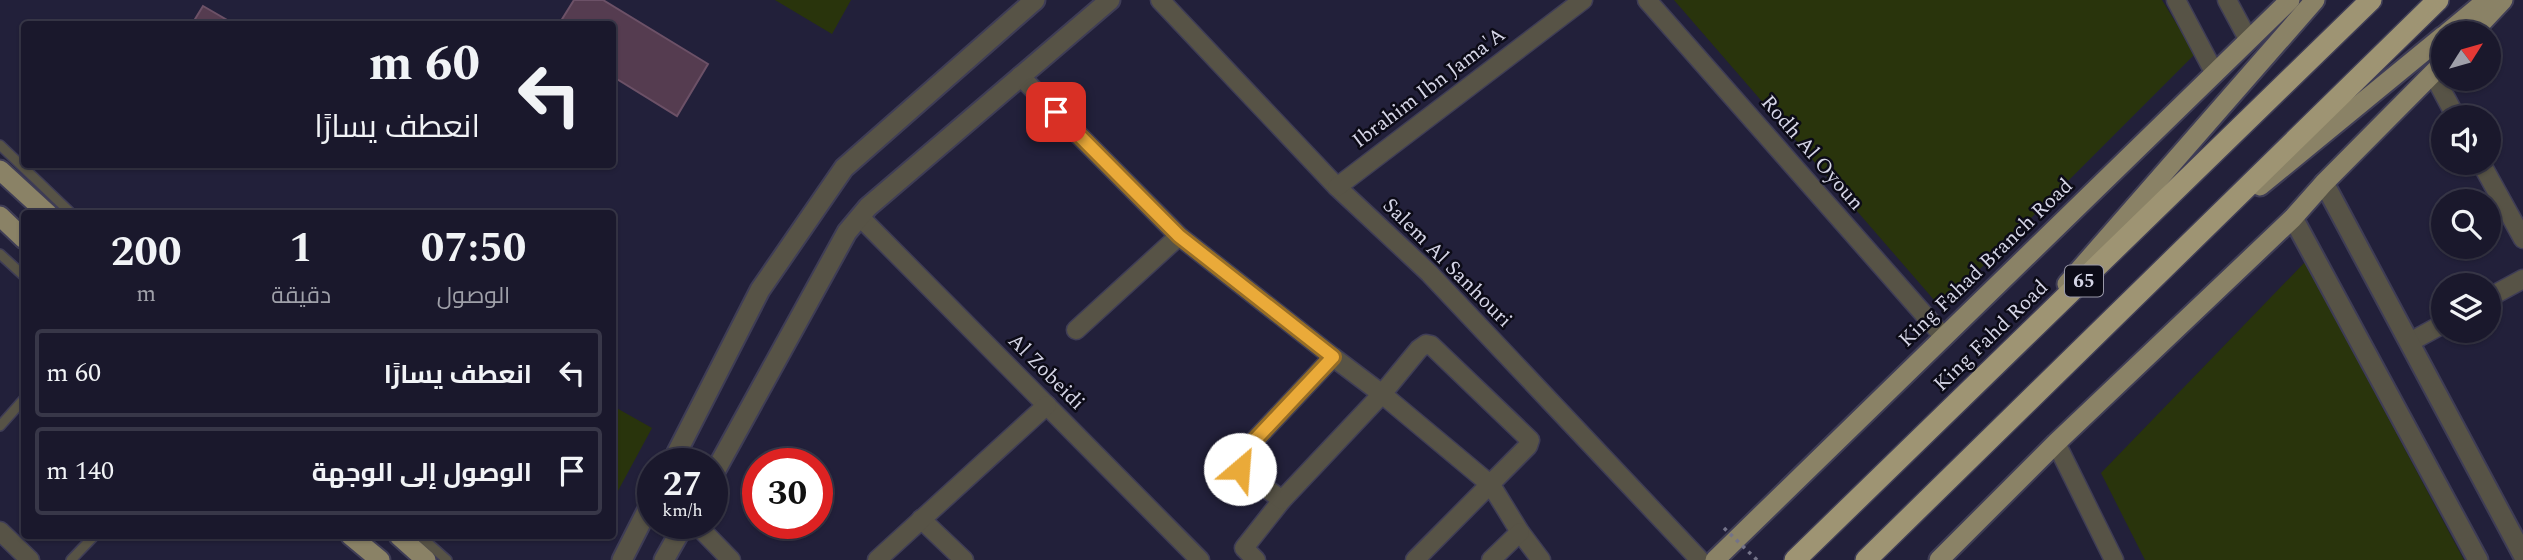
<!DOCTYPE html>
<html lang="ar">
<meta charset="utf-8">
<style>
body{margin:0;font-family:Spectral,Cairo,serif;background:#232134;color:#f1f3f6;direction:rtl;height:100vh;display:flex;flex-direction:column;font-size:26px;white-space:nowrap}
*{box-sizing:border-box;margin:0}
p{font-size:23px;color:#9fa0a9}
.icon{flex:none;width:38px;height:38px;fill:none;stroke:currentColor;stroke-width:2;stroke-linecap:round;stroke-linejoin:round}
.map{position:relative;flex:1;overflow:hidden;direction:ltr}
.drawer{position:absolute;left:21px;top:210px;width:595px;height:329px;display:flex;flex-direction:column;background:#1a182c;border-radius:7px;box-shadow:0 2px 5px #0004,0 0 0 2px #383748;direction:rtl}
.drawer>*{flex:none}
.top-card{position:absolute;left:21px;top:21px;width:595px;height:147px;border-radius:7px;box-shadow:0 2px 5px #0004,0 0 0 2px #383748;direction:rtl;background:#1a182c;color:#f1f3f6;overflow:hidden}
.needle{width:46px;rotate:53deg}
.controls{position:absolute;left:2431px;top:21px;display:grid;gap:14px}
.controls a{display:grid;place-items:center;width:70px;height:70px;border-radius:50%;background:#1a182c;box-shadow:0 2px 5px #0004,0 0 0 2px #383748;font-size:35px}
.speed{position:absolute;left:637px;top:448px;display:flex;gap:14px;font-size:35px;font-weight:700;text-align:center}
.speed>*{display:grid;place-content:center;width:91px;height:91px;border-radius:50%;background:#1a182c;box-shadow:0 2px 5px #0004,0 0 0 2px #383748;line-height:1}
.speed small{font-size:18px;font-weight:400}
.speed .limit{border:10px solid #d22;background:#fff;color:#111}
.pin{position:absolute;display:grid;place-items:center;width:60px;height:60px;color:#fff;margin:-30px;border-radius:14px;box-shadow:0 4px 10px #0006}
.me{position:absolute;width:77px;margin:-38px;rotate:27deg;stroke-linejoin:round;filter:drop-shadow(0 0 5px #0008)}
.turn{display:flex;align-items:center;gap:24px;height:147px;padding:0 21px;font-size:32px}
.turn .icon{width:91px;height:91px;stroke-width:2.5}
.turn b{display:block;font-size:49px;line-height:60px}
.eta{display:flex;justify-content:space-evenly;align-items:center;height:119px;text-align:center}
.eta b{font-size:42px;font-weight:700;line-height:49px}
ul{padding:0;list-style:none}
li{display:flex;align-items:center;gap:21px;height:88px;margin:0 14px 10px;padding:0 7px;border:4px solid #383748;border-radius:7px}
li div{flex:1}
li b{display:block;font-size:26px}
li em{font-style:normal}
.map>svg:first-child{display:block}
.green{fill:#29340c}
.building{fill:#553c50;stroke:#6c5167;stroke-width:2}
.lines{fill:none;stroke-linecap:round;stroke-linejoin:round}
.service-casing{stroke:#3f3d56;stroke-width:12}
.minor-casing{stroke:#3f3d56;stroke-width:21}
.tertiary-casing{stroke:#3f3d56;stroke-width:23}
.primary-casing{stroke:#3f3d56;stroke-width:23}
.motorway-casing{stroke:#3f3d56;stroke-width:24}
.service{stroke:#575346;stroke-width:9}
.minor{stroke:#575346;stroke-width:18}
.tertiary{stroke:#575346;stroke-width:19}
.primary{stroke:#8a8266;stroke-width:19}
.motorway{stroke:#9e9473;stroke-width:21}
.path-bridge{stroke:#747389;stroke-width:3.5;stroke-dasharray:3.5 5;stroke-linecap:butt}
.route-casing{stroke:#986e25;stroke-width:18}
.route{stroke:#eaaa39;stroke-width:12}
.labels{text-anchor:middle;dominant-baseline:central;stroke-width:5;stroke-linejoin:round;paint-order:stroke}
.shield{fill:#0c0b17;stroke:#9998a8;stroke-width:2}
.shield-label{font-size:19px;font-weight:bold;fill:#d5d5e6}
.street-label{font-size:21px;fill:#d5d5e6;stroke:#0c0b17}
</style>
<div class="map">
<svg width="2523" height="560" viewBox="0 0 2523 560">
<rect width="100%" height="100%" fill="#22203a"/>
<g class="green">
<polygon points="775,0 851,0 832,34"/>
<polygon points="1674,0 2162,0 2195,54 1941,308"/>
<polygon points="2305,262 2464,560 2145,560 2101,473"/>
<polygon points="613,406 652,428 613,500"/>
</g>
<g class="building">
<polygon points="574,0 603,0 708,64 677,116 612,76 612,24 559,24"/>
<polygon points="203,6 234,24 192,24"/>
</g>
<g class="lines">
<g class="service-casing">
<g id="service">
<polyline points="0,145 72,214"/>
<polyline points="0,254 24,276"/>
<polyline points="0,426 24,399"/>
<polyline points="420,536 447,560"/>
<polyline points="71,560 94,536"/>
</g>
</g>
<g class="minor-casing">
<g id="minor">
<polyline points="1160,0 1337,187 1429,273 1700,560"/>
<polyline points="1647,0 1944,337"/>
<polyline points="2176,0 2214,72"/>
<polyline points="2227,0 2248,39"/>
<polyline points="2433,74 2456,117"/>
<polyline points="1020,76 1179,236 1333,357"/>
<polyline points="2481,163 2523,239"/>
<polyline points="1337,187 1583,0"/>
<polyline points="860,217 1200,560"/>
<polyline points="2488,298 2523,279"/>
<polyline points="1076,330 1179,236"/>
<polyline points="2410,342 2443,324"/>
<polyline points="2056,443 2114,560"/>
<polyline points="921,519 964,560"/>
<polyline points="695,523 731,560"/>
<polyline points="0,531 30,560"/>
<polyline points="877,560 1047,405"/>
<polyline points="1256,560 1244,548 1282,500"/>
<polyline points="1415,560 1528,446 1530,440 1431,345 1426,344 1419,349 1382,394 1333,357 1238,458 1236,461 1240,469 1282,500 1382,394 1491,485 1520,532 1541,560"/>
<polyline points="1491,560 1520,532"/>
</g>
</g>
<g class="tertiary-casing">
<g id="tertiary">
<polyline points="2324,183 2523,555"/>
<polyline points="2293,218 2478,560"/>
<polyline points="671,464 760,290 844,168 1035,0"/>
<polyline points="712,477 847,232 868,207 1110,0"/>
<polyline points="622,560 653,499"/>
<polyline points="664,560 685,523"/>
</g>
</g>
<g class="primary-casing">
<g id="primary">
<polyline points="2447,33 2487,0"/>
<polyline points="2472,33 2503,0"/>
<polyline points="0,170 48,214"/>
<polyline points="2260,186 2443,36"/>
<polyline points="0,216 24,239"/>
<polyline points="2067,284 2315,0"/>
<polyline points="351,536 380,560"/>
<polyline points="399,536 426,560"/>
<polyline points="1715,560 2290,0"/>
<polyline points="1939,560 2056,443 2293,218 2324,183 2443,63"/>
</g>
</g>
<g class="motorway-casing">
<g id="motorway">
<polyline points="1795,560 2371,0"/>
<polyline points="1866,560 2438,0"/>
</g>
</g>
<use href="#service" class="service"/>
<use href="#minor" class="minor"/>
<use href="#tertiary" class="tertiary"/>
<use href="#primary" class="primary"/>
<use href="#motorway" class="motorway"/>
<polyline class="path-bridge" points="1724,528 1757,560"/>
</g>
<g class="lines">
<g class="route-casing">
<polyline id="route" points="1056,112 1179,236 1333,357 1238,458 1236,461 1240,469"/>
</g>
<use href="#route" class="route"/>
</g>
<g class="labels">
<rect class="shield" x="2065" y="265.5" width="38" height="31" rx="5"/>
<g class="shield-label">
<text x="2084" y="281">65</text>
</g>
<g class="street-label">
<text transform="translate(1429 88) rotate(-37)">Ibrahim Ibn Jama'A</text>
<text transform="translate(1812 153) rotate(49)">Rodh Al Oyoun</text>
<text transform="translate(1447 263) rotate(45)">Salem Al Sanhouri</text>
<text transform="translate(1986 263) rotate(-44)">King Fahad Branch Road</text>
<text transform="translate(1991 336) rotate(-44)">King Fahd Road</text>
<text transform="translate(1046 372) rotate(45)">Al Zobeidi</text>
</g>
</g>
</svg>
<div class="controls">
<a><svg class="needle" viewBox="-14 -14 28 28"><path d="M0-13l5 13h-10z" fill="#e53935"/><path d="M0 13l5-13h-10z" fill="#9fa0a9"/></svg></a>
<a><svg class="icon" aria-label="sound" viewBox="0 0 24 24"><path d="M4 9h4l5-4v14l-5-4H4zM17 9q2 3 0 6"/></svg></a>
<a><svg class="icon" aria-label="search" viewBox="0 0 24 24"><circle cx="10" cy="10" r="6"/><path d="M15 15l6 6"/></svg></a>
<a><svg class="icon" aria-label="layers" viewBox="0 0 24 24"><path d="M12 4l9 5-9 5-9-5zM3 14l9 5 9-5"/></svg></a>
</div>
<div class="speed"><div>27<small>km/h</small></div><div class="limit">30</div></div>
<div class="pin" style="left:1056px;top:112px;background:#d93025"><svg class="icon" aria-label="arrive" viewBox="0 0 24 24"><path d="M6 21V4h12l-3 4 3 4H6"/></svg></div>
<svg class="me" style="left:1240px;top:469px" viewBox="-20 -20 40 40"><circle r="19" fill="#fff"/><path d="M0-13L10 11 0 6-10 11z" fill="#eaaa39"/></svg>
<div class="top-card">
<div class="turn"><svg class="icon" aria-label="left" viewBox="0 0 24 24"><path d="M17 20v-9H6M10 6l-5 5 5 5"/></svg><div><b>60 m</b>انعطف يسارًا</div></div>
</div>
<section class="drawer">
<div class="eta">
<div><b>07:50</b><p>الوصول</p></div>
<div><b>1</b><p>دقيقة</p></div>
<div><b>200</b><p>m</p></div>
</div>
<ul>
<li><svg class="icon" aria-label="left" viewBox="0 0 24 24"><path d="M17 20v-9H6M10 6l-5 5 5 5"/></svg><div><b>انعطف يسارًا</b></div><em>60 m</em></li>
<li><svg class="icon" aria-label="arrive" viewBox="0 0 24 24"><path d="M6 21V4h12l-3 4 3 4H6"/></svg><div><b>الوصول إلى الوجهة</b></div><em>140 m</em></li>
</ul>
</section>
</div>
